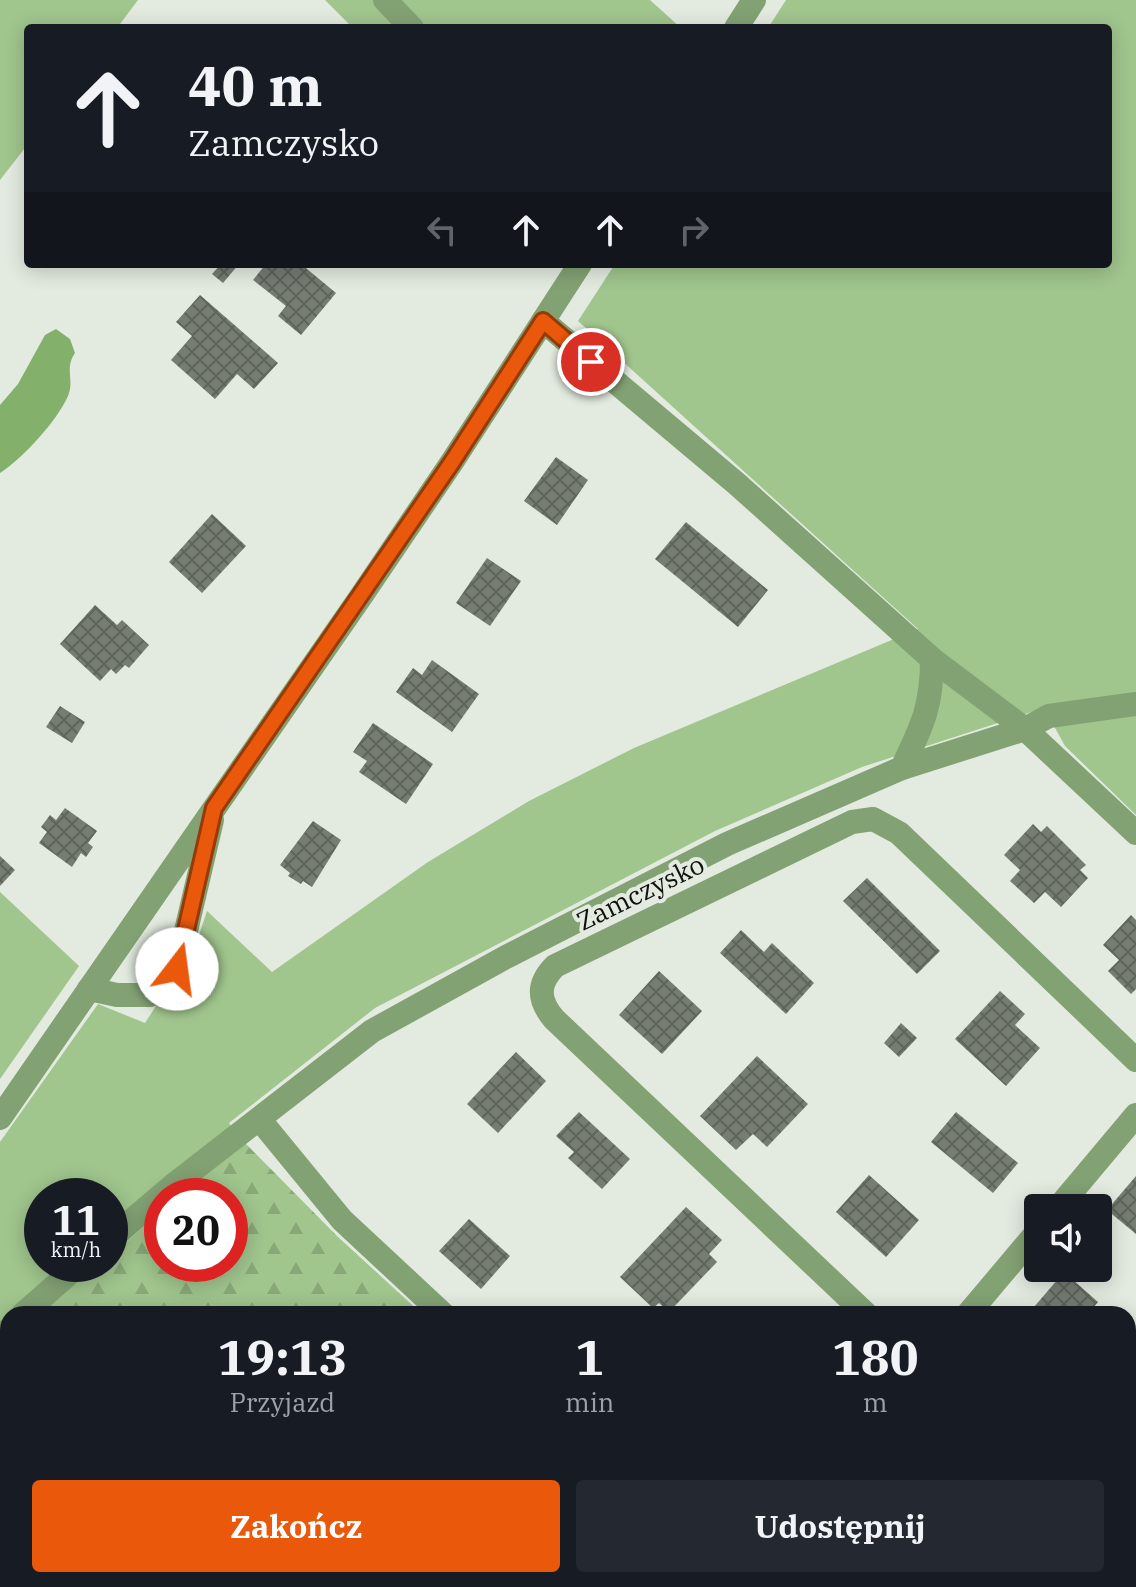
<!DOCTYPE html>
<html lang="pl">
<meta charset="utf-8">
<style>
body{margin:0;font-family:"IBM Plex Serif",serif;background:#242831;color:#f1f3f6;height:100vh;display:flex;flex-direction:column;font-size:30px;white-space:nowrap}
*{box-sizing:border-box;margin:0}
p{font-size:26px;color:#9ea1a6}
.icon{flex:none;width:44px;height:44px;fill:none;stroke:currentColor;stroke-width:2;stroke-linecap:round;stroke-linejoin:round}
.map{position:relative;flex:1;overflow:hidden}
.panel{position:absolute;left:0px;top:1306px;width:1136px;height:282px;display:flex;flex-direction:column;background:#171b24;border-radius:24px 24px 0 0;box-shadow:0 4px 20px #0003}
.panel>*{flex:none}
.top-card{position:absolute;left:24px;top:24px;width:1088px;height:244px;border-radius:8px;box-shadow:0 4px 20px #0003;background:#171b24;color:#f1f3f6;overflow:hidden}
.fabs{position:absolute;left:1024px;top:1194px;display:grid;gap:16px}
.fabs a{display:grid;place-items:center;width:88px;height:88px;border-radius:8px;background:#171b24;box-shadow:0 4px 20px #0003;font-size:40px}
.speed{position:absolute;left:24px;top:1178px;display:flex;gap:16px;font-size:40px;font-weight:700;text-align:center}
.speed>*{display:grid;place-content:center;width:104px;height:104px;border-radius:50%;background:#171b24;box-shadow:0 4px 20px #0003;line-height:1}
.speed small{font-size:20px;font-weight:400}
.speed .limit{border:12px solid #d22;background:#fff;color:#111}
.pin{position:absolute;display:grid;place-items:center;width:68px;height:68px;color:#fff;margin:-34px;border:4px solid #fff;border-radius:50%;box-shadow:0 2px 8px #0007}
.me{position:absolute;width:88px;margin:-44px;rotate:15deg;stroke-linejoin:round;filter:drop-shadow(0 0 6px #0008)}
.turn{display:flex;align-items:center;gap:28px;height:168px;padding:0 32px;font-size:36px}
.turn .icon{width:104px;height:104px;stroke-width:2.5}
.turn b{display:block;font-size:56px;line-height:68px}
.lanes{display:flex;align-items:center;height:76px;padding:0 32px;background:#0003;justify-content:center;gap:40px;direction:ltr}
.lanes .off{opacity:.35}
.eta{display:flex;justify-content:space-evenly;align-items:center;height:136px;text-align:center}
.eta b{font-size:48px;font-weight:800;line-height:56px}
.action{display:flex;gap:16px;margin-top:auto;padding:16px 32px}
.action a{flex:1;height:92px;border-radius:8px;background:#ea580c;color:#fff;font-size:32px;font-weight:800;line-height:92px;text-align:center}
.action a+a{background:#242831;color:#f1f3f6}
.map>svg:first-child{display:block}
.green{fill:#a0c58d}
.forest{fill:url(#forest-firs)}
.water{fill:#83b06b}
.building{fill:url(#building-cross-hatch)}
.lines{fill:none;stroke-linecap:round;stroke-linejoin:round}
.minor{stroke:#83a273;stroke-width:24}
.route-casing{stroke:#983908;stroke-width:20}
.route{stroke:#ea580c;stroke-width:14}
.labels{text-anchor:middle;dominant-baseline:central;stroke-width:8;stroke-linejoin:round;paint-order:stroke}
.street-label{font-size:26px;fill:#0f110d;stroke:#e3ebe0}
</style>
<div class="map">
<svg width="1136" height="1587" viewBox="0 0 1136 1587">
<defs>
<pattern id="forest-firs" width="22" height="20" patternUnits="userSpaceOnUse" patternTransform="scale(2)"><rect width="22" height="20" fill="#a0c58d"/><path d="M5 1l3.5 6h-7zM16 11l3.5 6h-7z" fill="#89a878"/></pattern>
<pattern id="building-cross-hatch" width="8" height="8" patternUnits="userSpaceOnUse" patternTransform="scale(2)"><rect width="8" height="8" fill="#757c72"/><path d="M0 0l8 8M0 8l8-8" fill="none" stroke="#5e645c"/></pattern>
</defs>
<rect width="100%" height="100%" fill="#e3ebe0"/>
<g class="green">
<polygon points="0,0 138,0 117,28 28,28 28,144 0,180"/>
<polygon points="325,0 650,0 681,28 353,28"/>
<polygon points="786,0 1136,0 1136,815 1065,746 1044,708 862,767 715,831 375,1008 229,1123 245,1143 162,1209 110,1258 110,1196 42,1196 42,1264 102,1264 34,1314 8,1314 8,1342 0,1352 0,1142 98,1004 145,1023 196,944 207,911 272,972 428,862 529,801 634,748 918,629 578,321 615,264 1108,264 1108,28 768,28"/>
<polygon points="0,892 79,966 0,1079"/>
</g>
<g class="forest">
<polygon points="245,1143 337,1236 422,1314 34,1314 102,1264 110,1264 110,1258 162,1209 162,1264 230,1264 230,1196 176,1196"/>
<polygon points="8,1342 8,1580 710,1580 717,1587 0,1587 0,1352"/>
</g>
<path class="water" d="M56,329L70,339L75,353C64,369 75,380 68,396C57,421 23,458 0,473V405L18,384L45,335Z"/>
<g class="building">
<polygon points="221,264 239,264 223,283 212,274"/>
<polygon points="266,264 301,264 336,293 301,335 278,316 286,306 253,280"/>
<polygon points="200,295 278,363 254,389 237,374 215,399 171,360 192,336 176,322"/>
<polygon points="556,457 588,480 557,525 524,501"/>
<polygon points="212,514 246,546 202,593 169,562"/>
<polygon points="686,522 768,590 738,627 655,559"/>
<polygon points="487,558 521,581 490,626 456,603"/>
<polygon points="95,605 117,625 122,620 149,645 129,668 125,665 116,674 111,669 100,681 60,644"/>
<polygon points="432,660 479,694 452,732 396,692 413,668 422,675"/>
<polygon points="60,706 85,722 72,743 46,727"/>
<polygon points="373,723 433,764 406,804 359,772 367,761 353,752"/>
<polygon points="65,808 97,831 88,843 93,847 86,857 81,853 72,867 39,843 47,832 41,827 50,815 56,820"/>
<polygon points="313,821 341,840 312,887 303,881 301,884 288,876 290,873 280,865"/>
<polygon points="1033,824 1041,832 1047,826 1086,865 1080,870 1088,878 1061,907 1045,892 1034,903 1010,881 1020,870 1004,855"/>
<polygon points="0,856 15,870 0,886"/>
<polygon points="867,878 940,951 917,974 843,901"/>
<polygon points="1131,915 1136,920 1136,989 1131,994 1108,971 1119,960 1103,945"/>
<polygon points="741,930 764,952 772,943 814,983 786,1014 720,953"/>
<polygon points="659,971 702,1011 662,1054 619,1015"/>
<polygon points="1000,991 1025,1014 1015,1025 1040,1048 1006,1086 955,1039"/>
<polygon points="901,1023 917,1038 899,1057 884,1043"/>
<polygon points="516,1052 546,1081 498,1133 467,1104"/>
<polygon points="757,1056 808,1104 767,1147 753,1134 736,1150 700,1116"/>
<polygon points="579,1112 630,1159 602,1189 568,1158 574,1152 556,1136"/>
<polygon points="956,1112 1018,1163 993,1193 931,1142"/>
<polygon points="869,1175 919,1220 886,1257 836,1212"/>
<polygon points="1136,1176 1136,1234 1107,1210"/>
<polygon points="686,1207 722,1240 709,1254 717,1262 669,1312 659,1303 653,1308 620,1277"/>
<polygon points="469,1219 510,1256 481,1289 439,1251"/>
<polygon points="1064,1272 1098,1302 1088,1314 1028,1314"/>
<polygon points="793,1580 849,1580 843,1587 800,1587"/>
<polygon points="997,1580 1066,1580 1059,1587 1005,1587"/>
</g>
<g class="lines">
<g class="minor">
<polyline points="385,0 412,28"/>
<polyline points="736,28 754,0"/>
<polyline points="543,321 737,484 932,659 1025,729 1136,833"/>
<path d="M902,768C922,726 932,707 932,659"/>
<polyline points="89,989 117,995 150,995 161,990 177,969 212,820"/>
<polyline points="0,1118 362,595 452,462 580,264"/>
<polyline points="260,1120 342,1220 443,1314"/>
<polyline points="1058,1208 1136,1115"/>
<polyline points="110,1239 176,1183 372,1031 506,957 727,844 902,768 1025,729 1049,716 1136,704"/>
<polyline points="23,1314 80,1264"/>
<path d="M866,1314L554,1019C538,1000 537,984 555,966L852,822L873,819L899,833L1136,1060"/>
<polyline points="968,1314 1038,1231"/>
<polyline points="0,1338 8,1330"/>
<polyline points="1128,1562 1136,1569"/>
<polyline points="729,1580 736,1587"/>
</g>
</g>
<g class="lines">
<g class="route-casing">
<polyline id="route" points="177,969 214,808 452,462 543,321 591,362"/>
</g>
<use href="#route" class="route"/>
</g>
<g class="labels">
<g class="street-label">
<text transform="translate(640 892) rotate(-26)">Zamczysko</text>
</g>
</g>
</svg>
<div class="fabs">
<a><svg class="icon" aria-label="sound" viewBox="0 0 24 24"><path d="M4 9h4l5-4v14l-5-4H4zM17 9q2 3 0 6"/></svg></a>
</div>
<div class="speed"><div>11<small>km/h</small></div><div class="limit">20</div></div>
<div class="pin" style="left:591px;top:362px;background:#d93025"><svg class="icon" aria-label="arrive" viewBox="0 0 24 24"><path d="M6 21V4h12l-3 4 3 4H6"/></svg></div>
<svg class="me" style="left:177px;top:969px" viewBox="-20 -20 40 40"><circle r="19" fill="#fff"/><path d="M0-13L10 11 0 6-10 11z" fill="#ea580c"/></svg>
<div class="top-card">
<div class="turn"><svg class="icon" aria-label="ahead" viewBox="0 0 24 24"><path d="M12 20V5M6 11l6-6 6 6"/></svg><div><b>40 m</b>Zamczysko</div></div>
<div class="lanes"><svg class="icon off" aria-label="left" viewBox="0 0 24 24"><path d="M17 20v-9H6M10 6l-5 5 5 5"/></svg><svg class="icon" aria-label="ahead" viewBox="0 0 24 24"><path d="M12 20V5M6 11l6-6 6 6"/></svg><svg class="icon" aria-label="ahead" viewBox="0 0 24 24"><path d="M12 20V5M6 11l6-6 6 6"/></svg><svg class="icon off" aria-label="right" viewBox="0 0 24 24"><path d="M7 20v-9h11M14 6l5 5-5 5"/></svg></div>
</div>
<section class="panel">
<div class="eta">
<div><b>19:13</b><p>Przyjazd</p></div>
<div><b>1</b><p>min</p></div>
<div><b>180</b><p>m</p></div>
</div>
<div class="action"><a>Zakończ</a><a>Udostępnij</a></div>
</section>
</div>
